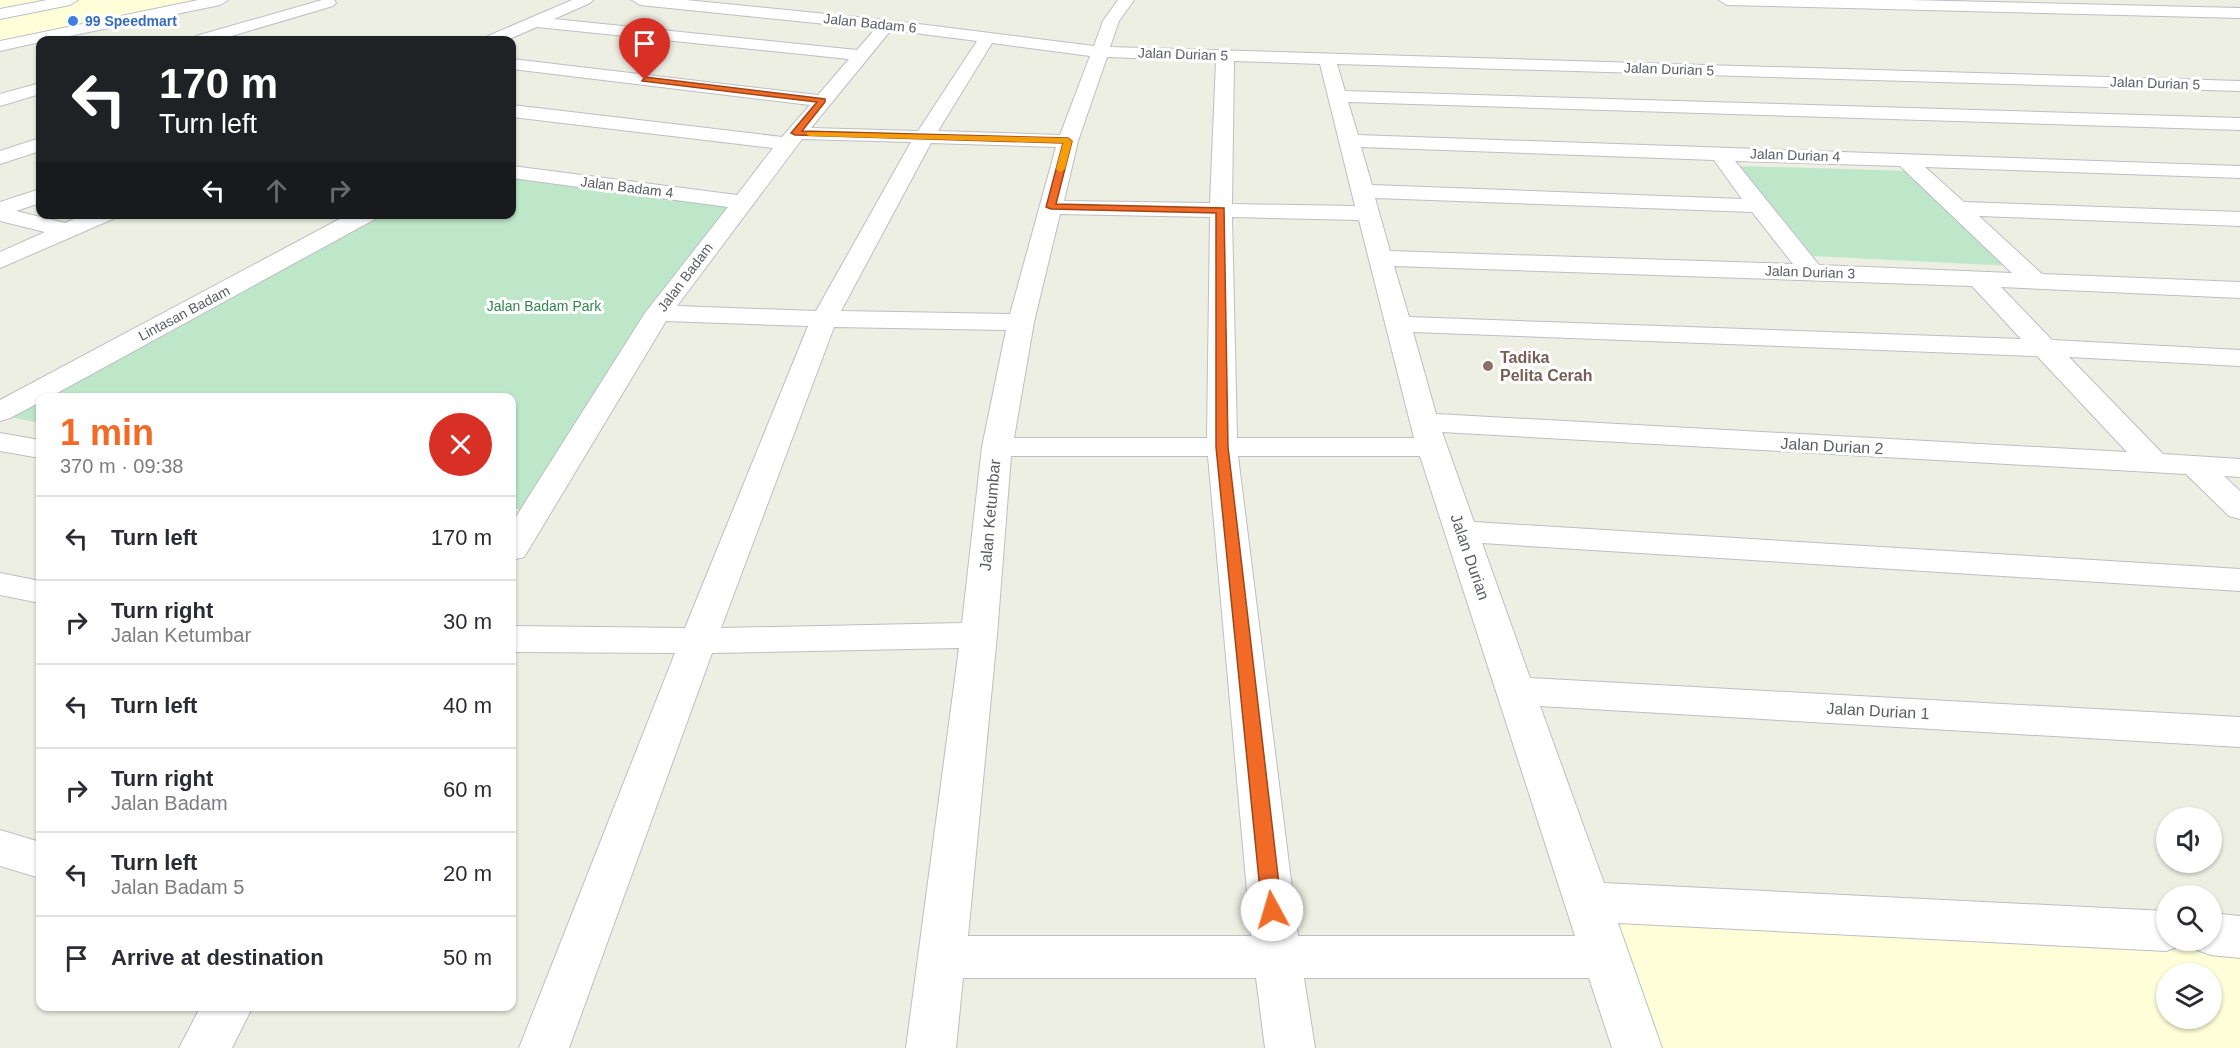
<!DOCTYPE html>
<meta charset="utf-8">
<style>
body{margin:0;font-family:Arial,sans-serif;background:#f7f7f7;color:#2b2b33;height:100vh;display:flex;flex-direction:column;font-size:22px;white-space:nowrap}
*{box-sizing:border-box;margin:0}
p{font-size:20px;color:#7c7c81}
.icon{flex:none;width:33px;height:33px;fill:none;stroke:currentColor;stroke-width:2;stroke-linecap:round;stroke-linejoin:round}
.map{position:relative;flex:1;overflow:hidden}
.sheet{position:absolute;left:36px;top:393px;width:480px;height:618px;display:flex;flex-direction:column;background:#fff;border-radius:12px;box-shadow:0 2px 4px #0004}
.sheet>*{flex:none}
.hud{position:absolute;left:36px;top:36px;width:480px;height:183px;border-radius:12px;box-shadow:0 2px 4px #0004;background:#202124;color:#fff;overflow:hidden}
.buttons{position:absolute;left:2156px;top:807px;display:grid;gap:12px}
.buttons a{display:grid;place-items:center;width:66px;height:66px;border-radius:50%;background:#fff;box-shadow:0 2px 4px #0004;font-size:30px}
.pin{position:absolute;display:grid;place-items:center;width:51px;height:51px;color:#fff;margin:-62px -26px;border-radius:50% 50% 50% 0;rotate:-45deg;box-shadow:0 0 6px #0007}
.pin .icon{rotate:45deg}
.me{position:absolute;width:66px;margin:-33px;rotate:354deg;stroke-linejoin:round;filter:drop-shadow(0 0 4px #0008)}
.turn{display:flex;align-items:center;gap:21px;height:126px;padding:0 24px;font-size:27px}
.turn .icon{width:78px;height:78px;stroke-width:2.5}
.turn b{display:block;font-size:42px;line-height:51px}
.lanes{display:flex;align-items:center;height:57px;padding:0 24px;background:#0003;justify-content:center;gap:30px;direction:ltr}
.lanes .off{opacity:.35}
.round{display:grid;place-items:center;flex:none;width:63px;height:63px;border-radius:32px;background:#f7f7f7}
.head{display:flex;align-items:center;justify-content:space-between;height:102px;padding:0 24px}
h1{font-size:36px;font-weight:800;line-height:45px;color:#f16b27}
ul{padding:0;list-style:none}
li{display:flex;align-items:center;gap:18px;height:84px;padding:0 24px;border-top:2px solid #e1e1e2}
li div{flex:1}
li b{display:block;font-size:22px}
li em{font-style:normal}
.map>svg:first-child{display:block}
.commercial{fill:#feffd8;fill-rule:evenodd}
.green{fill:#bee7c9}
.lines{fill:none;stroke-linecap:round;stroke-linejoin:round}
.minor-casing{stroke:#bdbec5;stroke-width:2}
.minor{fill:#fff;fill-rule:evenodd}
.route{fill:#f16b27;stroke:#9d4619;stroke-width:1.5}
.slow{fill:#f59e0b}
.shop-dot{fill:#3f7fe0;stroke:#fff;stroke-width:2}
.education-dot{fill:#8d6e63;stroke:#fff;stroke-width:2}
.labels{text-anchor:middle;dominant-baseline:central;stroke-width:6;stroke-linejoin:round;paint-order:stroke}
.far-shop-label{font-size:14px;font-weight:bold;fill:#366cbe;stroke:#fff;text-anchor:start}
.far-street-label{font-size:14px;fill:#5b5d64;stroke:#fff}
.far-park-label{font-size:14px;fill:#31864b;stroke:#fff}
.education-label{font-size:16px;font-weight:bold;fill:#785e54;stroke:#fff;text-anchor:start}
.street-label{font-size:16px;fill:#5b5d64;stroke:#fff}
</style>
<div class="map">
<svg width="2240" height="1048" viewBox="0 0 2240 1048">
<rect width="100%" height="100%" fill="#eeefe3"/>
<g class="commercial">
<polygon points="0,0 209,0 0,44"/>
<path d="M1566,893L2166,940H2211L2240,937V1048H1616ZM2166,974H2211V1018H2166Z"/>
</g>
<g class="green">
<polygon points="1740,166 1909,171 2011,266 1813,256"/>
<polygon points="512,172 742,202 522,510 512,508 512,398 40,398 40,423 5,416 370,215 512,214"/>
</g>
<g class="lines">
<g class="minor-casing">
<g id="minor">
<polygon points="47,0 78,0 70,5 0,19 0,9"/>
<polygon points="198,0 228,0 220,5 50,40 40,40 40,42 0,51 0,41"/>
<polygon points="322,0 334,0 336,3 333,6 218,40 194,40 196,36"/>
<path d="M572,0H593L590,3L554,19L857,50L875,29L640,5L632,0H686L887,20L1094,46L1103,21L1118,0H1134L1119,21L1110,47L2240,81V91L1337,64L1345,91L2240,118V130L1348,102L1358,135L2240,166V178L1925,167L1964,202L2240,212V226L1979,216L2042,274L2240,282V298L2001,287L2052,340L2240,350V366L2069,357L2163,454L2240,459V477L2224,476L2240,491V519L2229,516L2186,474L1442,432L1474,522L2240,569V591L1482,543L1530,678L2240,717V747L1540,706L1604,883L2166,911V940H2185L2183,945L2166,951L1618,923L1662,1048H1612L1589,978H1304L1315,1048H1265L1256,978H963L956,1048H906L959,648L712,653L569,1048H519L675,653L512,652V626L685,628L808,326L666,321L529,549L524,557L512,560V523L645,313L728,207L512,178V166L737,195L773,148L512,117V105L782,137L810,105L512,69V59L818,95L849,59L537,27L507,40H486L488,36ZM891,30L977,41L918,131L811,128ZM992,43L1090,56L1060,135L938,131ZM1107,57L1216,61L1210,203L1064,201L1078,141ZM1234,61L1320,64L1355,206L1232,204ZM802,139L911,142L816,311L677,306ZM931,143L1056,147L1010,314L841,311ZM1361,147L1714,160L1742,199L1372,185ZM1735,161L1900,166L2012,273L1819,265ZM1375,198L1752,212L1793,264L1390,251ZM1060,214L1210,217L1207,438H1014L1034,322ZM1232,217L1359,220L1414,438H1237ZM1394,266L1972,286L2021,339L1409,317ZM834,327L1006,330L982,447L962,623L721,628ZM1413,332L2037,356L2127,452L1436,414ZM1011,456H1208L1251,936H968L997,635ZM1238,456H1420L1575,936H1298Z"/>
<polygon points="1719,0 1909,0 2240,8 2240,18 1727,5"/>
<polygon points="40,83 40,94 0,106 0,94"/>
<polygon points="40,138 40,151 0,164 0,151"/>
<polygon points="40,189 40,203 16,211 65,223 85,214 116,214 113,219 0,268 0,252 45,232 0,221 0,202"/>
<polygon points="349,214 378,214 375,219 48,398 40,398 40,402 10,418 0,421 0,400"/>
<polygon points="0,433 40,440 40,458 0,451"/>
<polygon points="0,573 40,581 40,603 0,595"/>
<polygon points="0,830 40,842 40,878 0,866"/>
<polygon points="2211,913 2240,916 2240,958 2211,955 2194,949 2191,940 2211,940"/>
<polygon points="201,1006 253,1006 232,1048 179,1048"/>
</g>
</g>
<use href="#minor" class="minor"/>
</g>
<polygon class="route" points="645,77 825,99 825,102 802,131 1068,138 1072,141 1056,204 1224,208 1228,447 1282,910 1279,916 1272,918 1265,916 1262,910 1216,447 1216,213 1051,209 1046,207 1063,143 795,135 791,133 817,102 642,81"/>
<polygon class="slow" points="807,132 1068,138 1072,141 1065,169 1060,172 1056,169 1063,143 810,136 807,135"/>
<circle class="shop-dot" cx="73" cy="21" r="6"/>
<circle class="education-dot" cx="1488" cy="366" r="6"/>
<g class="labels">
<g class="far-shop-label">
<text x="85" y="21">99 Speedmart</text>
</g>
<g class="far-street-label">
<text transform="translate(870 23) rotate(6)">Jalan Badam 6</text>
<text transform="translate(1183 54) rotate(2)">Jalan Durian 5</text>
<text transform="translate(1669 69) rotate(2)">Jalan Durian 5</text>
<text transform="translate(2155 83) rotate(2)">Jalan Durian 5</text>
<text transform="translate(1795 155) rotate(2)">Jalan Durian 4</text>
<text transform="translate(627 187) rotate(7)">Jalan Badam 4</text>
<text transform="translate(1810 272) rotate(2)">Jalan Durian 3</text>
<text transform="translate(685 277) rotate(-53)">Jalan Badam</text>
<text transform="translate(184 313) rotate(-28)">Lintasan Badam</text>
</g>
<g class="far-park-label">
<text x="544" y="306">Jalan Badam Park</text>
</g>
<g class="education-label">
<text x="1500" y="357">Tadika<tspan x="1500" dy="18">Pelita Cerah</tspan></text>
</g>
<g class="street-label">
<text transform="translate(1832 446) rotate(3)">Jalan Durian 2</text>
<text transform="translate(990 515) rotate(-85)">Jalan Ketumbar</text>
<text transform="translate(1470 557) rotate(71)">Jalan Durian</text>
<text transform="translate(1878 711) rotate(3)">Jalan Durian 1</text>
</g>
</g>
</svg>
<div class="buttons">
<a><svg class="icon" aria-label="sound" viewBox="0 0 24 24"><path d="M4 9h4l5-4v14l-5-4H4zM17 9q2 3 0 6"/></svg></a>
<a><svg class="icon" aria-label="search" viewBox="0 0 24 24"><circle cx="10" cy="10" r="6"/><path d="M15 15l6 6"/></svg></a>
<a><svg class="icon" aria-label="layers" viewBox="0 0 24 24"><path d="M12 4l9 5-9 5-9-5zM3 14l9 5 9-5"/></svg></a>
</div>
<div class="pin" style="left:645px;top:80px;background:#d93025"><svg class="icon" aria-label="arrive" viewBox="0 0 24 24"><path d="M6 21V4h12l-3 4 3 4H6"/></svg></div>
<svg class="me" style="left:1272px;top:910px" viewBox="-20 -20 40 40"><circle r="19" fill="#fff"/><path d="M0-13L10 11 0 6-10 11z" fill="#f16b27"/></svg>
<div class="hud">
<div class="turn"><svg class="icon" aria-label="left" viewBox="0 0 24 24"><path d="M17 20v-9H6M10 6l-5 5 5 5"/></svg><div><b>170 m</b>Turn left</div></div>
<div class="lanes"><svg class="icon" aria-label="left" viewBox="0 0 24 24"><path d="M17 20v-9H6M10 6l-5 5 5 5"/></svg><svg class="icon off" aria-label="ahead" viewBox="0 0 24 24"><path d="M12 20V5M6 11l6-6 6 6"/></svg><svg class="icon off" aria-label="right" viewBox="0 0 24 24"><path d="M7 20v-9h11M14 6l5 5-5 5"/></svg></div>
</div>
<section class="sheet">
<div class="head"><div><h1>1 min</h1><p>370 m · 09:38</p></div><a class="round" style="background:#d93025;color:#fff"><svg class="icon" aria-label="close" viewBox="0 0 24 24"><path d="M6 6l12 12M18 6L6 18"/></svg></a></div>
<ul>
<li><svg class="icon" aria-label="left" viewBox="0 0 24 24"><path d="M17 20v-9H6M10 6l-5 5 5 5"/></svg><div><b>Turn left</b></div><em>170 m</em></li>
<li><svg class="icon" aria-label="right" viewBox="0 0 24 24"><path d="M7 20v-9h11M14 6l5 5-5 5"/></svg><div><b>Turn right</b><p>Jalan Ketumbar</p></div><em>30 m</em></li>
<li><svg class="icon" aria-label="left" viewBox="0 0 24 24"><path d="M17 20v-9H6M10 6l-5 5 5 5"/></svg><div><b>Turn left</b></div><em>40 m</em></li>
<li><svg class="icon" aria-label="right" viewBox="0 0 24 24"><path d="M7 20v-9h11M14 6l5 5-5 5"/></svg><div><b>Turn right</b><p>Jalan Badam</p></div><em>60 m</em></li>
<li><svg class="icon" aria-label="left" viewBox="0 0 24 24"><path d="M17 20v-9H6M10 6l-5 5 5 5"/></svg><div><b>Turn left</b><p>Jalan Badam 5</p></div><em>20 m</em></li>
<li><svg class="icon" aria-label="arrive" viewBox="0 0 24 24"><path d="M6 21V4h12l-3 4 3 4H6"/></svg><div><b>Arrive at destination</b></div><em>50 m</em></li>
</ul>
</section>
</div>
